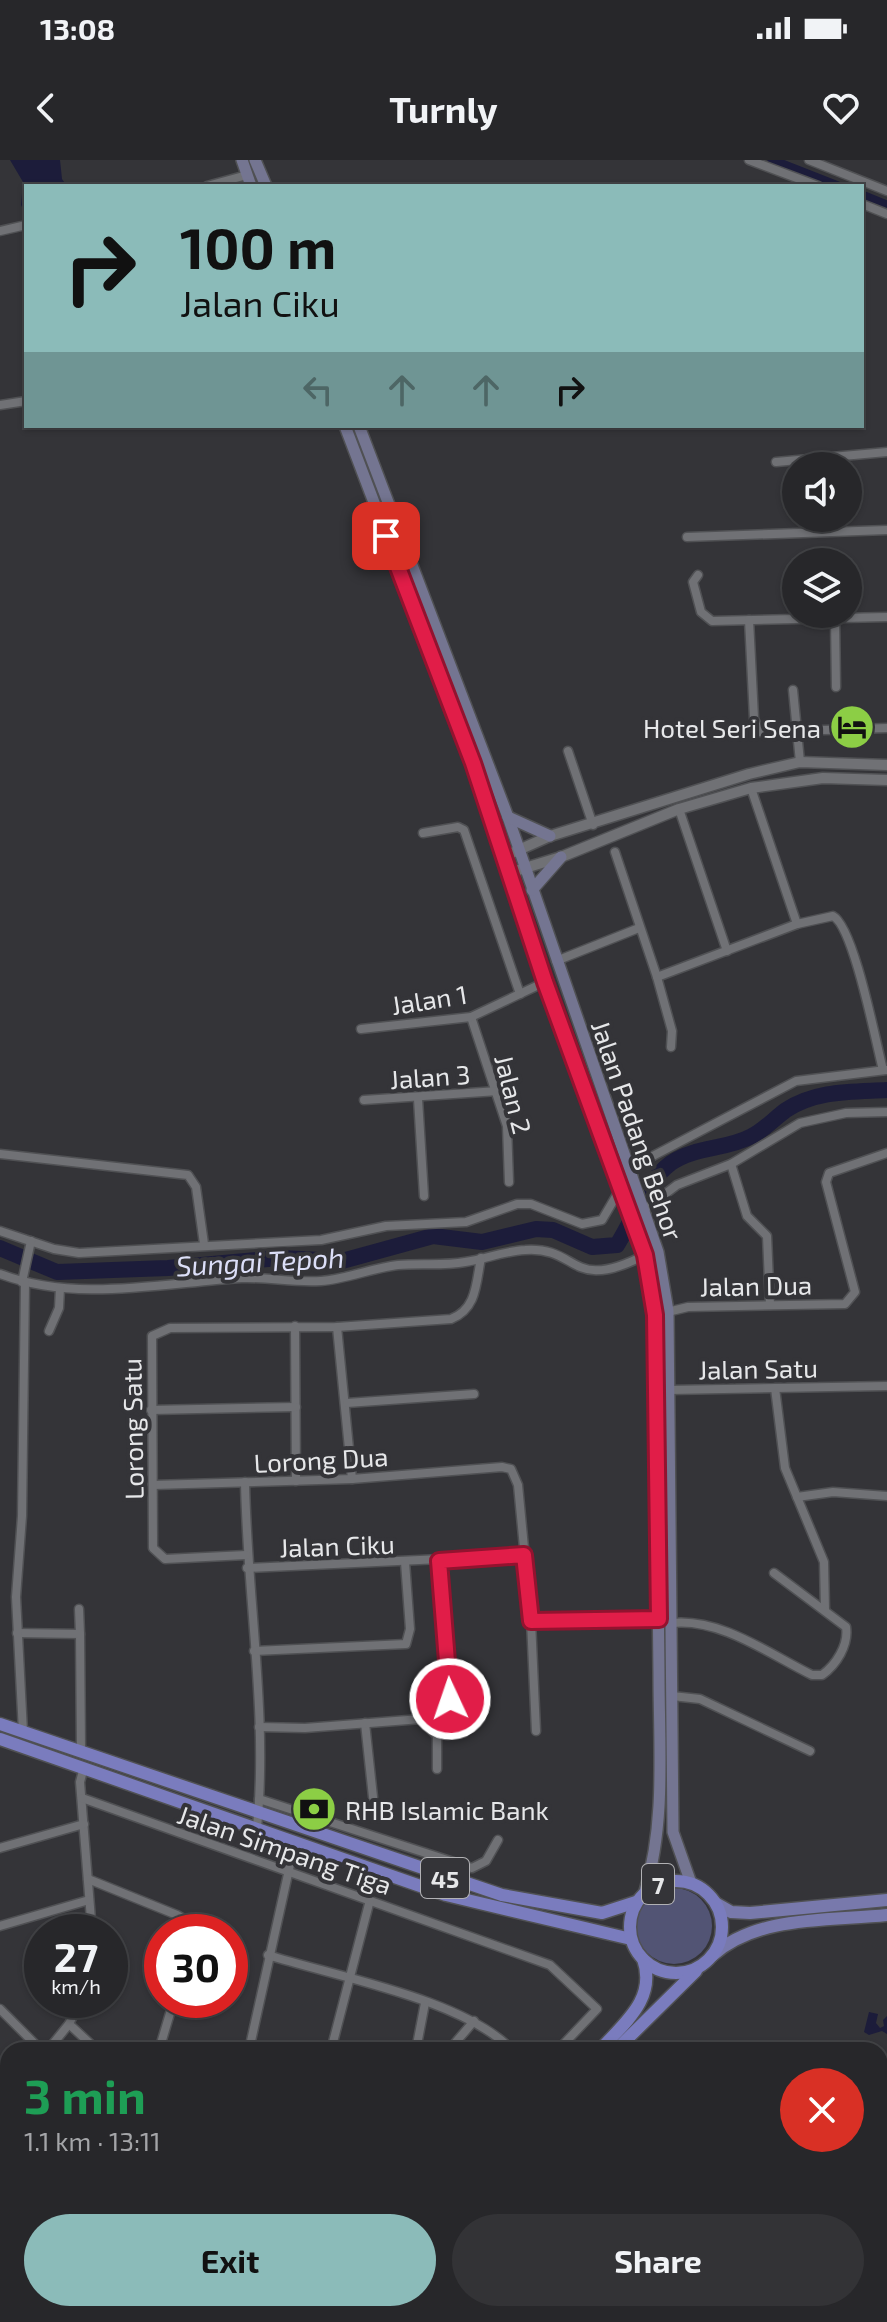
<!DOCTYPE html>
<meta charset="utf-8">
<style>
body{margin:0;font-family:"Exo 2",sans-serif;background:#333336;color:#f1f3f6;height:100vh;display:flex;flex-direction:column;font-size:30px;white-space:nowrap}
*{box-sizing:border-box;margin:0}
p{font-size:26px;color:#a4a5a8}
.icon{flex:none;width:44px;height:44px;fill:none;stroke:currentColor;stroke-width:2;stroke-linecap:round;stroke-linejoin:round}
.map{position:relative;flex:1;overflow:hidden}
.drawer{position:absolute;left:0px;top:1882px;width:888px;height:280px;display:flex;flex-direction:column;background:#27272a;border-radius:24px 24px 0 0;box-shadow:0 2px 6px #0004,0 0 0 2px #434447}
.drawer>*{flex:none}
.top-card{position:absolute;left:24px;top:24px;width:840px;height:244px;border-radius:0px;box-shadow:0 2px 6px #0004,0 0 0 2px #434447;background:#8bbbb9;color:#111;overflow:hidden}
.tools{position:absolute;left:782px;top:292px;display:grid;gap:16px}
.tools a{display:grid;place-items:center;width:80px;height:80px;border-radius:50%;background:#27272a;box-shadow:0 2px 6px #0004,0 0 0 2px #434447;font-size:40px}
.speed{position:absolute;left:24px;top:1754px;display:flex;gap:16px;font-size:40px;font-weight:700;text-align:center}
.speed>*{display:grid;place-content:center;width:104px;height:104px;border-radius:50%;background:#27272a;box-shadow:0 2px 6px #0004,0 0 0 2px #434447;line-height:1}
.speed small{font-size:20px;font-weight:400}
.speed .limit{border:12px solid #d22;background:#fff;color:#111}
.pin{position:absolute;display:grid;place-items:center;width:68px;height:68px;color:#fff;margin:-34px;border-radius:16px;box-shadow:0 4px 12px #0006}
.me{position:absolute;width:88px;margin:-44px;rotate:357deg;stroke-linejoin:round;filter:drop-shadow(0 0 6px #0008)}
.turn{display:flex;align-items:center;gap:28px;height:168px;padding:0 24px;font-size:36px}
.turn .icon{width:104px;height:104px;stroke-width:2.5}
.turn b{display:block;font-size:56px;line-height:68px}
.lanes{display:flex;align-items:center;height:76px;padding:0 24px;background:#0003;justify-content:center;gap:40px;direction:ltr}
.lanes .off{opacity:.35}
.round{display:grid;place-items:center;flex:none;width:84px;height:84px;border-radius:42px;background:#333336}
.overview{display:flex;align-items:center;justify-content:space-between;height:136px;padding:0 24px}
h1{font-size:48px;font-weight:700;line-height:60px;color:#1e9e55}
.primary-button{display:flex;gap:16px;margin-top:auto;padding:16px 24px}
.primary-button a{flex:1;height:92px;border-radius:48px;background:#8bbbb9;color:#111;font-size:32px;font-weight:700;line-height:92px;text-align:center}
.primary-button a+a{background:#333336;color:#f1f3f6}
.status{display:flex;justify-content:space-between;align-items:center;height:56px;padding:0 40px;background:#27272a;direction:ltr}
.status svg{height:22px;fill:currentColor}
header{display:flex;justify-content:space-between;align-items:center;height:104px;padding:0 24px;background:#27272a;font-size:36px;font-weight:700}
.map>svg:first-child{display:block}
.green{fill:#525474}
.water{fill:#1c1c3a}
.lines{fill:none;stroke-linecap:round;stroke-linejoin:round}
.canal{stroke:#1c1c3a;stroke-width:9}
.river{stroke:#1c1c3a;stroke-width:16}
.minor-casing{stroke:#505154;stroke-width:11}
.tertiary-casing{stroke:#505154;stroke-width:13}
.secondary-casing{stroke:#505154;stroke-width:14}
.primary-casing{stroke:#505154;stroke-width:15}
.trunk-casing{stroke:#505154;stroke-width:15}
.minor{stroke:#707175;stroke-width:8}
.tertiary{stroke:#707175;stroke-width:10}
.secondary{stroke:#747591;stroke-width:11}
.primary{stroke:#7879ac;stroke-width:12}
.trunk{stroke:#7a7cbe;stroke-width:12}
.route-casing{stroke:#92132f;stroke-width:20}
.route{stroke:#e11d48;stroke-width:14}
.labels{text-anchor:middle;dominant-baseline:central;stroke-width:8;stroke-linejoin:round;paint-order:stroke}
.shield{fill:#343438;stroke:#b1b1b4;stroke-width:2}
.shield-label{font-size:24px;font-weight:bold;fill:#e6e7e9}
.poi-label{font-size:26px;fill:#e6e7e9;stroke:#343438;text-anchor:end}
.street-label{font-size:26px;fill:#e6e7e9;stroke:#343438}
.water-label{font-size:28px;font-style:italic;fill:#dcdff8;stroke:#343438}
</style>
<div class="status"><b>13:08</b><svg viewBox="0 0 49 12"><path d="M0 12V9h3v3zM5 12V6h3v6zM10 12V3h3v9zM15 12V0h3v12zM26 1h20v11H26zM47 4h2v5h-2z"/></svg></div>
<header><svg class="icon" aria-label="back" viewBox="0 0 24 24"><path d="M15 5l-7 7 7 7"/></svg>Turnly<svg class="icon" aria-label="heart" viewBox="0 0 24 24"><path d="M12 20l-8-8c-3-5 5-10 8-4 3-6 11-1 8 4z"/></svg></header>
<div class="map">
<svg width="887" height="2162" viewBox="0 0 887 2162">
<rect width="100%" height="100%" fill="#343438"/>
<circle class="green" cx="674" cy="1766" r="38"/>
<g class="water">
<polygon points="10,0 60,0 62,19 67,26 26,26 25,53 21,45 23,22"/>
<polygon points="869,1852 878,1854 876,1863 880,1868 884,1866 883,1860 887,1856 887,1874 882,1871 869,1875 864,1872"/>
</g>
<g class="lines">
<g class="canal">
<polyline points="772,0 838,26"/>
<polyline points="862,35 887,45"/>
</g>
<path class="river" d="M0,1088L57,1112L168,1108L280,1098L342,1101L433,1076L482,1082L536,1069L553,1070L592,1087L617,1085C634,1059 645,1022 671,1003C696,986 726,990 752,976C764,970 775,958 786,950C817,930 852,932 887,930"/>
<g class="minor-casing">
<g id="minor">
<polyline points="749,0 818,26"/>
<polyline points="809,0 887,31"/>
<polyline points="207,26 247,15"/>
<polyline points="862,44 887,54"/>
<polyline points="0,71 26,65"/>
<polyline points="0,245 26,241"/>
<polyline points="776,302 887,292"/>
<polyline points="687,377 887,370"/>
<polyline points="698,415 693,422 701,452 712,461 887,457"/>
<polyline points="835,458 836,527"/>
<polyline points="749,460 754,558 759,572 887,568"/>
<polyline points="793,530 800,602"/>
<polyline points="568,591 593,665"/>
<polyline points="751,628 797,764"/>
<polyline points="679,649 727,791"/>
<polyline points="423,673 458,667 464,670 520,834"/>
<polyline points="615,692 657,817 672,871 671,887"/>
<polyline points="556,801 639,768"/>
<path d="M657,817L797,764L833,756C854,767 876,883 883,910"/>
<polyline points="471,857 507,966 509,1022"/>
<polyline points="361,869 471,857 545,822"/>
<polyline points="418,939 424,1036"/>
<polyline points="364,940 498,931"/>
<polyline points="0,994 188,1015 196,1027 204,1084"/>
<polyline points="731,1004 747,1056 767,1076 770,1145"/>
<polyline points="630,1008 796,921 886,910"/>
<polyline points="645,1049 677,1025 731,1004 800,963 846,953 887,952"/>
<polyline points="0,1071 54,1089 79,1093 321,1080 386,1066 466,1062 517,1044 531,1044 582,1064 602,1060 622,1026"/>
<path d="M0,1114C77,1143 162,1123 242,1118C268,1117 294,1123 321,1121C347,1119 372,1108 398,1105C420,1103 444,1106 465,1102C485,1099 505,1091 525,1090C580,1086 569,1134 645,1095"/>
<polyline points="22,1122 31,1081"/>
<polyline points="655,1155 688,1147 845,1144 855,1132 826,1022 829,1013 887,993"/>
<polyline points="295,1166 296,1321"/>
<polyline points="337,1167 352,1319"/>
<polyline points="49,1171 59,1148 60,1128"/>
<polyline points="775,1228 785,1308 824,1402 825,1450"/>
<polyline points="669,1230 887,1226"/>
<polyline points="347,1243 474,1234"/>
<polyline points="151,1250 296,1247"/>
<path d="M245,1322C247,1437 268,1553 257,1668"/>
<polyline points="153,1325 352,1319 502,1307 511,1309 518,1325 531,1461 536,1571"/>
<polyline points="797,1337 833,1332 887,1336"/>
<path d="M246,1395L165,1399L153,1388L152,1176L170,1168L337,1167L451,1159C477,1149 476,1123 481,1098"/>
<polyline points="247,1408 524,1395"/>
<polyline points="79,1449 80,1474"/>
<polyline points="531,1461 659,1459"/>
<path d="M672,1463C721,1458 769,1494 812,1515H822C836,1505 849,1485 846,1467L774,1413"/>
<polyline points="17,1473 80,1474 81,1591"/>
<polyline points="254,1491 406,1484 410,1469 405,1402"/>
<polyline points="672,1536 700,1539 810,1591"/>
<polyline points="425,1562 450,1539 452,1529 439,1401"/>
<polyline points="365,1563 373,1637"/>
<polyline points="259,1567 305,1568 421,1559 437,1576 437,1609"/>
<polyline points="23,1572 16,1437 22,1356 25,1123"/>
<polyline points="84,1607 80,1622 92,1772"/>
<polyline points="82,1638 550,1805 597,1849 558,1890"/>
<polyline points="259,1639 472,1708 486,1701 498,1680"/>
<polyline points="0,1688 84,1664"/>
<polyline points="88,1719 177,1755 189,1762 190,1772"/>
<polyline points="0,1766 89,1740"/>
<path d="M268,1795C337,1817 463,1839 512,1890"/>
<polyline points="0,1849 41,1890"/>
<polyline points="69,1864 97,1890"/>
<polyline points="48,1890 69,1864 81,1840"/>
<polyline points="159,1890 174,1840"/>
<polyline points="249,1890 292,1696 305,1686"/>
<polyline points="331,1890 370,1740"/>
<polyline points="416,1890 425,1843"/>
<polyline points="449,1890 474,1861"/>
<polyline points="0,1936 8,1929"/>
<polyline points="136,2154 145,2162"/>
<polyline points="250,2154 258,2162"/>
<polyline points="313,2162 319,2156"/>
</g>
</g>
<g class="tertiary-casing">
<g id="tertiary">
<polyline points="503,697 550,676 749,614 800,602 887,605"/>
<polyline points="509,713 561,697 679,649 751,628 823,618 887,620"/>
<polyline points="880,2154 887,2155"/>
</g>
</g>
<g class="secondary-casing">
<g id="secondary">
<polyline points="242,0 251,26"/>
<polyline points="255,0 266,26"/>
<path d="M345,266L473,603L545,822L636,1064L655,1155C656,1275 658,1395 659,1514C659,1587 666,1662 645,1731"/>
<polyline points="359,266 508,657 658,1092 668,1151 673,1672 691,1723"/>
<polyline points="508,657 550,676"/>
<polyline points="532,730 561,697"/>
</g>
</g>
<g class="primary-casing">
<g id="primary">
<polyline points="717,1744 731,1752 750,1753 887,1740"/>
<path d="M713,1795C758,1755 830,1761 887,1755"/>
</g>
</g>
<g class="trunk-casing">
<g id="trunk">
<polyline points="0,1564 502,1735 602,1753 636,1742"/>
<polyline points="0,1579 446,1735 631,1779"/>
<circle cx="676" cy="1767" r="46"/>
<path d="M600,1890C624,1863 657,1839 643,1799"/>
<polyline points="616,1890 696,1811"/>
<polyline points="345,2162 352,2154"/>
<polyline points="367,2162 374,2154"/>
</g>
</g>
<use href="#minor" class="minor"/>
<use href="#tertiary" class="tertiary"/>
<use href="#secondary" class="secondary"/>
<use href="#primary" class="primary"/>
<use href="#trunk" class="trunk"/>
</g>
<g class="lines">
<g class="route-casing">
<polyline id="route" points="386,376 473,603 545,822 645,1095 655,1155 659,1459 531,1461 524,1395 439,1401 450,1539"/>
</g>
<use href="#route" class="route"/>
</g>
<defs>
<g id="hotel-disc" transform="scale(2.3)"><circle r="9.5" fill="#8cce45" stroke="#343438"/><path d="M-6-4.5h1.5V1H6V5H4.5V3h-9V5H-6ZM-4 0a1.8 1.8 0 1 1 3.6 0ZM.5 0V-2.5h3Q6-2.5 6 0Z" fill="#111"/></g>
<g id="bank-disc" transform="scale(2.3)"><circle r="9.5" fill="#8cce45" stroke="#343438"/><path d="M-6-4H6V4H-6ZM0-2.3a2.3 2.3 0 1 0 0 4.6a2.3 2.3 0 1 0 0-4.6Z" fill="#111"/></g>
</defs>
<g fill-rule="evenodd">
<use href="#hotel-disc" x="852" y="567"/>
<use href="#bank-disc" x="314" y="1649"/>
</g>
<g class="labels">
<g class="shield">
<rect x="421" y="1698" width="48" height="40" rx="6"/>
<rect x="642" y="1704" width="32" height="40" rx="6"/>
</g>
<g class="shield-label">
<text x="445" y="1718">45</text>
<text x="658" y="1724">7</text>
</g>
<g class="poi-label">
<text x="821" y="567">Hotel Seri Sena</text>
<text x="345" y="1649" text-anchor="start">RHB Islamic Bank</text>
</g>
<g class="street-label">
<text transform="translate(429 839) rotate(-9)">Jalan 1</text>
<text transform="translate(430 916) rotate(-4)">Jalan 3</text>
<text transform="translate(514 934) rotate(76)">Jalan 2</text>
<text transform="translate(638 970) rotate(71)">Jalan Padang Behor</text>
<text transform="translate(756 1125) rotate(-1)">Jalan Dua</text>
<text transform="translate(758 1208) rotate(-1)">Jalan Satu</text>
<text transform="translate(132 1269) rotate(-91)">Lorong Satu</text>
<text transform="translate(321 1299) rotate(-3)">Lorong Dua</text>
<text transform="translate(337 1385) rotate(-2)">Jalan Ciku</text>
<text transform="translate(285 1689) rotate(19)">Jalan Simpang Tiga</text>
</g>
<g class="water-label">
<text transform="translate(260 1101) rotate(-3)">Sungai Tepoh</text>
</g>
</g>
</svg>
<div class="tools">
<a><svg class="icon" aria-label="sound" viewBox="0 0 24 24"><path d="M4 9h4l5-4v14l-5-4H4zM17 9q2 3 0 6"/></svg></a>
<a><svg class="icon" aria-label="layers" viewBox="0 0 24 24"><path d="M12 4l9 5-9 5-9-5zM3 14l9 5 9-5"/></svg></a>
</div>
<div class="speed"><div>27<small>km/h</small></div><div class="limit">30</div></div>
<div class="pin" style="left:386px;top:376px;background:#d93025"><svg class="icon" aria-label="arrive" viewBox="0 0 24 24"><path d="M6 21V4h12l-3 4 3 4H6"/></svg></div>
<svg class="me" style="left:450px;top:1539px" viewBox="-20 -20 40 40"><circle r="17" fill="#e11d48" stroke="#fff" stroke-width="3"/><path d="M0-11L8 9 0 5-8 9z" fill="#fff"/></svg>
<div class="top-card">
<div class="turn"><svg class="icon" aria-label="right" viewBox="0 0 24 24"><path d="M7 20v-9h11M14 6l5 5-5 5"/></svg><div><b>100 m</b>Jalan Ciku</div></div>
<div class="lanes"><svg class="icon off" aria-label="left" viewBox="0 0 24 24"><path d="M17 20v-9H6M10 6l-5 5 5 5"/></svg><svg class="icon off" aria-label="ahead" viewBox="0 0 24 24"><path d="M12 20V5M6 11l6-6 6 6"/></svg><svg class="icon off" aria-label="ahead" viewBox="0 0 24 24"><path d="M12 20V5M6 11l6-6 6 6"/></svg><svg class="icon" aria-label="right" viewBox="0 0 24 24"><path d="M7 20v-9h11M14 6l5 5-5 5"/></svg></div>
</div>
<section class="drawer">
<div class="overview"><div><h1>3 min</h1><p>1.1 km · 13:11</p></div><a class="round" style="background:#d93025;color:#fff"><svg class="icon" aria-label="close" viewBox="0 0 24 24"><path d="M6 6l12 12M18 6L6 18"/></svg></a></div>
<div class="primary-button"><a>Exit</a><a>Share</a></div>
</section>
</div>
